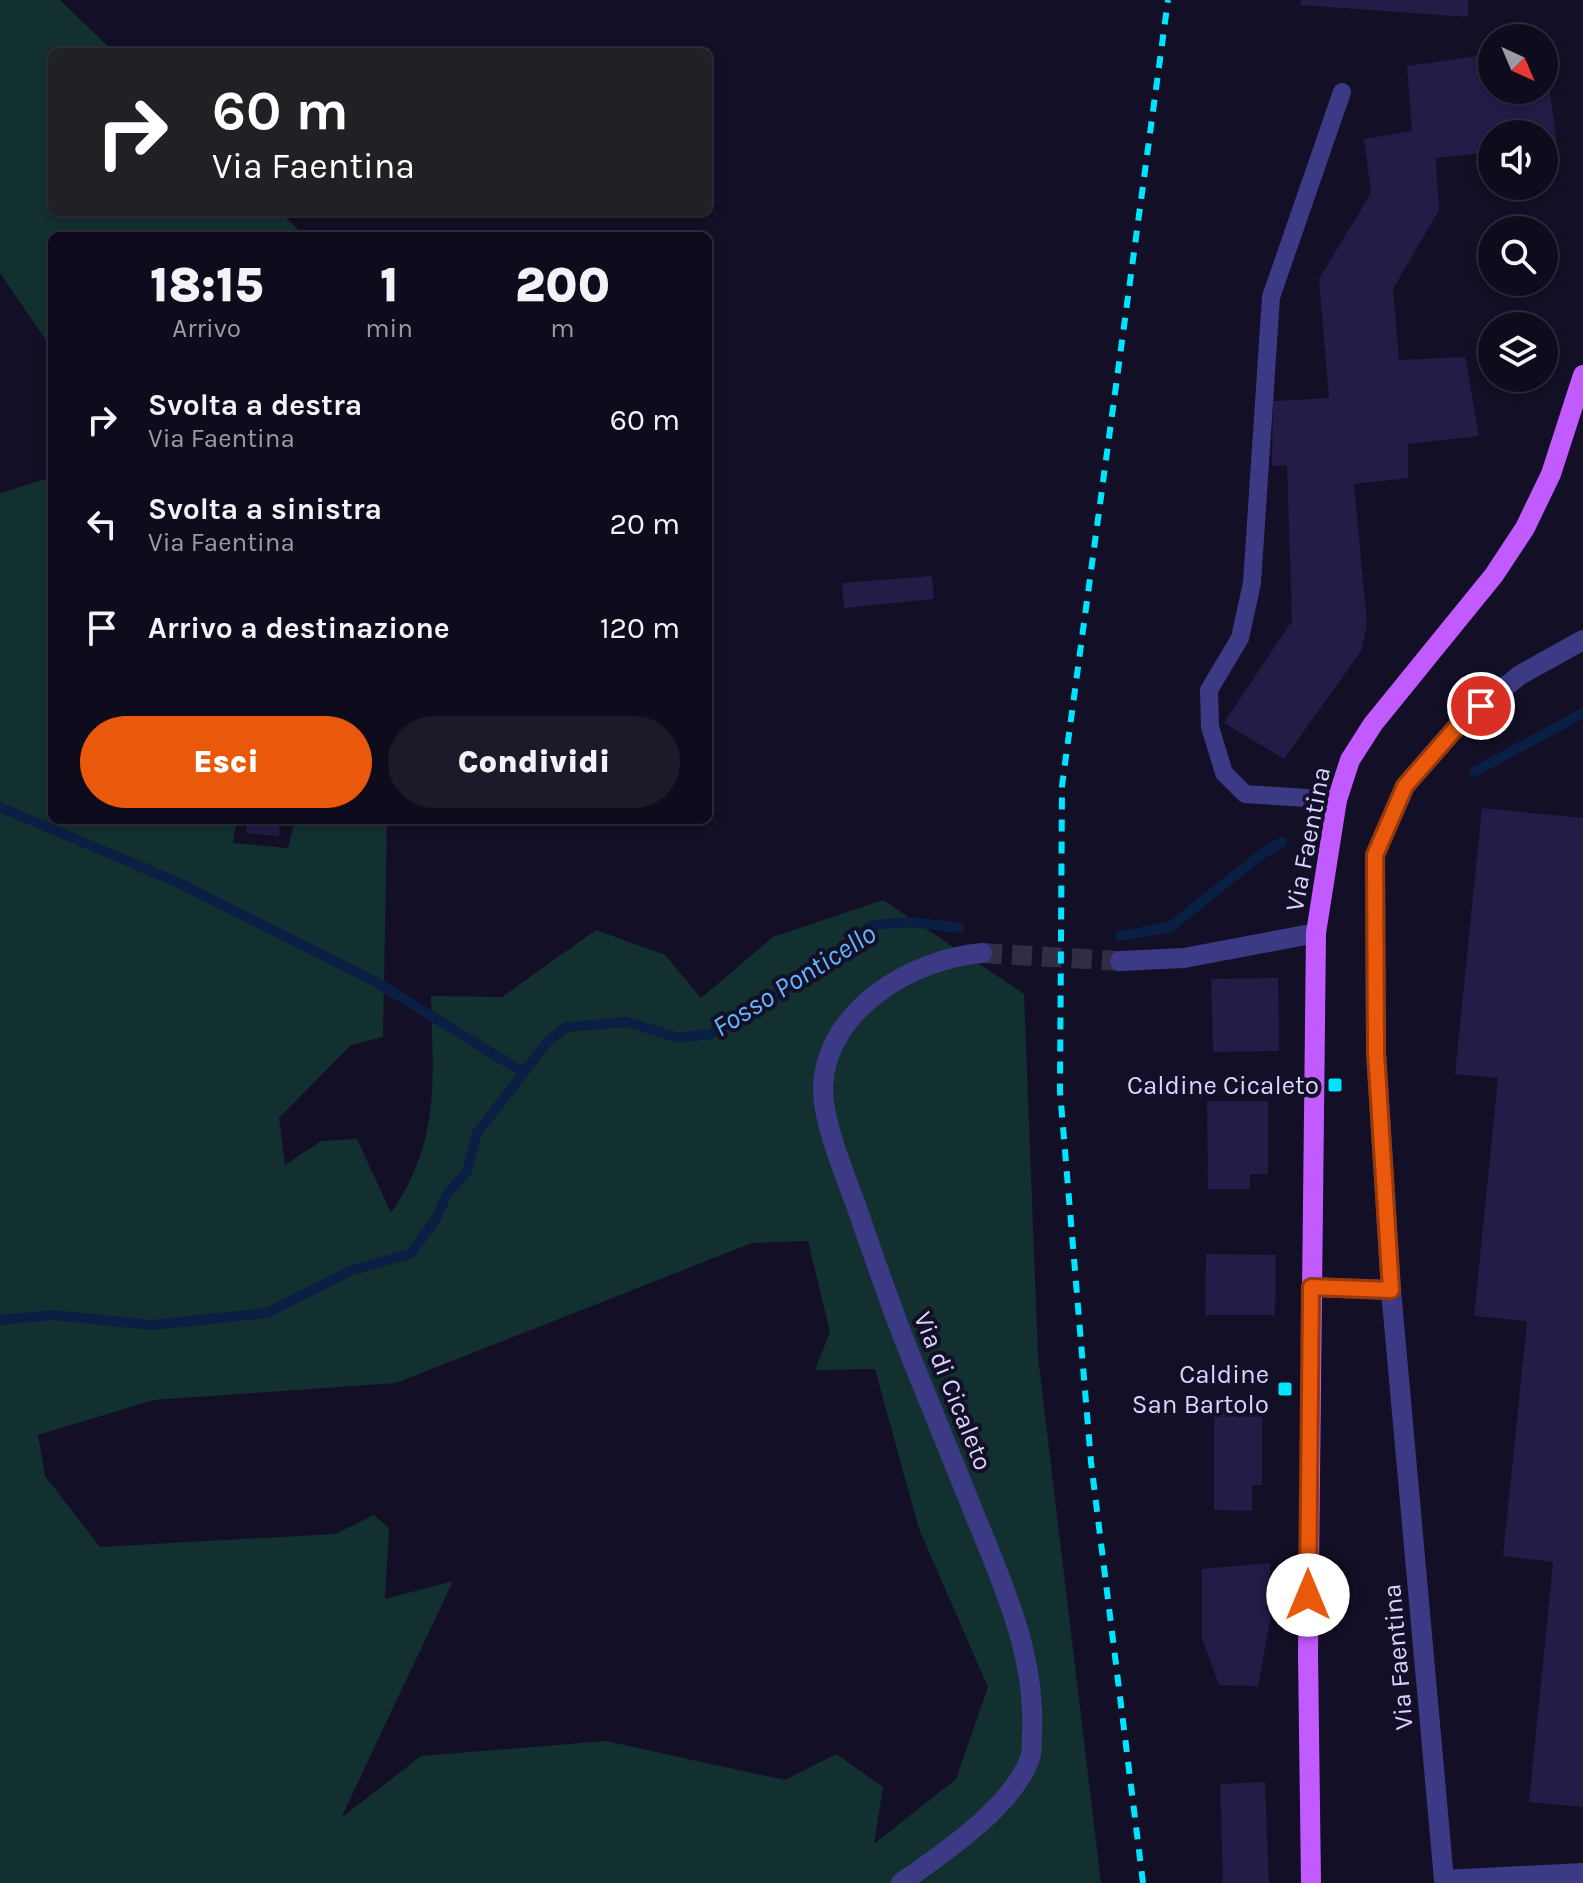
<!DOCTYPE html>
<html lang="it">
<style>
body{margin:0;font-family:Karla,sans-serif;background:#1c1929;color:#f1f3f6;height:100vh;display:flex;flex-direction:column;font-size:30px;white-space:nowrap}
*{box-sizing:border-box;margin:0}
p{font-size:26px;color:#9b9ba3}
.icon{flex:none;width:44px;height:44px;fill:none;stroke:currentColor;stroke-width:2;stroke-linecap:round;stroke-linejoin:round}
.map{position:relative;flex:1;overflow:hidden}
.side{position:absolute;left:48px;top:232px;width:664px;height:592px;display:flex;flex-direction:column;background:#0e0b1c;border-radius:12px;box-shadow:0 4px 12px #0003,0 0 0 2px #2e2b3b}
.side>*{flex:none}
.hud{position:absolute;left:48px;top:48px;width:664px;height:168px;border-radius:12px;box-shadow:0 4px 12px #0003,0 0 0 2px #2e2b3b;background:#202124;color:#fff;overflow:hidden}
.needle{width:52px;rotate:136deg}
.fabs{position:absolute;left:1478px;top:24px;display:grid;gap:16px}
.fabs a{display:grid;place-items:center;width:80px;height:80px;border-radius:50%;background:#0e0b1c;box-shadow:0 4px 12px #0003,0 0 0 2px #2e2b3b;font-size:40px}
.pin{position:absolute;display:grid;place-items:center;width:68px;height:68px;color:#fff;margin:-34px;border:4px solid #fff;border-radius:50%;box-shadow:0 2px 8px #0007}
.me{position:absolute;width:88px;margin:-44px;rotate:0deg;stroke-linejoin:round;filter:drop-shadow(0 0 6px #0008)}
.turn{display:flex;align-items:center;gap:28px;height:168px;padding:0 32px;font-size:36px}
.turn .icon{width:104px;height:104px;stroke-width:2.5}
.turn b{display:block;font-size:56px;line-height:68px}
.eta{display:flex;justify-content:space-evenly;align-items:center;height:136px;text-align:center}
.eta b{font-size:48px;font-weight:800;line-height:56px}
.button{display:flex;gap:16px;margin-top:auto;padding:16px 32px}
.button a{flex:1;height:92px;border-radius:48px;background:#ea580c;color:#fff;font-size:32px;font-weight:800;line-height:92px;text-align:center}
.button a+a{background:#1c1929;color:#f1f3f6}
ul{padding:0;list-style:none}
li{display:flex;align-items:center;gap:24px;height:104px;padding:0 32px}
li div{flex:1}
li b{display:block;font-size:30px}
li em{font-style:normal}
.map>svg:first-child{display:block}
.green{fill:#12302f;fill-rule:evenodd}
.lines{fill:none;stroke-linecap:round;stroke-linejoin:round}
.stream{stroke:#0a1f44;stroke-width:10}
.building{fill:#241b47}
.street-tunnel{stroke:#312d47;stroke-width:20;stroke-dasharray:20 10;stroke-linecap:butt}
.lane{stroke:#3d3a85;stroke-width:18}
.street{stroke:#3d3a85;stroke-width:20}
.primary{stroke:#c25bff;stroke-width:20}
.rail{stroke:#00e5ff;stroke-width:6;stroke-dasharray:12 10;stroke-linecap:butt}
.route-casing{stroke:#983908;stroke-width:20}
.route{stroke:#ea580c;stroke-width:14}
.poi-dot{fill:#00e5ff;stroke:#130f26;stroke-width:3}
.labels{text-anchor:middle;dominant-baseline:central;stroke-width:8;stroke-linejoin:round;paint-order:stroke}
.street-label{font-size:26px;fill:#d9d4ff;stroke:#130f26}
.poi-label{font-size:26px;fill:#d9d4ff;stroke:#130f26;text-anchor:end}
.water-label{font-size:28px;font-style:italic;fill:#62b6ff;stroke:#130f26}
</style>
<div class="map">
<svg width="1583" height="1883" viewBox="0 0 1583 1883">
<rect width="100%" height="100%" fill="#130f26"/>
<g class="green">
<polygon points="0,0 60,0 114,52 52,52 52,212 280,212 305,236 52,236 52,349 0,273"/>
<path d="M52,477V820H237L233,843L288,848L295,820H387L383,1037L351,1045L279,1118L285,1165L321,1141L357,1139L391,1213C441,1141 433,1079 431,996L502,997L596,930L665,955L701,998L773,937L883,900L1024,994L1038,1357L1101,1883H0V493ZM808,1241L830,1332L815,1370L875,1369L919,1529L988,1687L956,1779L874,1844L883,1787L836,1754L785,1780L606,1741L421,1756L341,1818L453,1581L385,1599L389,1528L374,1515L335,1534L100,1547L45,1476L38,1435L153,1400L396,1383L752,1243Z"/>
</g>
<g class="lines">
<g class="stream">
<polyline points="1474,772 1583,713"/>
<polyline points="0,807 177,882 376,982 523,1072"/>
<polyline points="1120,936 1170,927 1262,854 1282,842"/>
<polyline points="0,1320 53,1315 152,1325 267,1313 352,1270 410,1254 436,1219 447,1194 467,1171 477,1133 548,1041 566,1027 627,1022 678,1038 710,1034 786,990 872,925 912,922 959,928"/>
</g>
</g>
<g class="building">
<polygon points="1301,0 1468,0 1468,17 1300,5"/>
<polygon points="1492,54 1492,90 1544,90 1546,62 1557,145 1544,147 1544,134 1492,134 1492,152 1436,158 1439,210 1393,289 1399,360 1465,357 1479,436 1408,444 1408,478 1354,484 1367,623 1362,650 1284,759 1224,723 1292,621 1287,465 1272,466 1273,401 1329,398 1319,279 1371,193 1364,139 1412,131 1407,66"/>
<polygon points="932,576 934,599 844,608 842,583"/>
<polygon points="1482,808 1583,818 1583,1807 1529,1802 1553,1562 1503,1556 1527,1321 1474,1316 1498,1078 1455,1074"/>
<polygon points="247,820 280,820 279,836 246,833"/>
<polygon points="1278,978 1279,1051 1213,1052 1211,979"/>
<polygon points="1207,1101 1268,1101 1268,1174 1250,1174 1250,1189 1208,1189"/>
<polygon points="1206,1254 1276,1255 1275,1315 1205,1315"/>
<polygon points="1214,1399 1262,1399 1262,1485 1252,1485 1252,1511 1214,1510"/>
<polygon points="1270,1563 1271,1616 1258,1686 1219,1685 1202,1638 1202,1569"/>
<polygon points="1265,1782 1269,1883 1223,1883 1220,1784"/>
</g>
<g class="lines">
<polyline class="street-tunnel" points="982,953 1120,961"/>
<polyline class="lane" points="1337,800 1245,794 1224,773 1210,727 1209,690 1240,638 1252,583 1271,297 1342,92"/>
<g class="street">
<polyline points="1583,640 1520,675 1461,722 1405,786 1375,855 1376,1052 1391,1290 1444,1880 1583,1873"/>
<polyline points="1120,961 1184,958 1316,933"/>
<polyline points="1311,1287 1391,1290"/>
<path d="M901,1883C942,1854 1013,1807 1030,1758C1033,1751 1031,1741 1032,1734C1036,1656 1003,1584 974,1513C954,1463 933,1412 913,1362C892,1311 875,1260 857,1208C845,1175 822,1121 823,1086C827,1009 912,959 982,953"/>
</g>
<polyline class="primary" points="1311,1883 1308,1654 1316,933 1337,800 1350,760 1373,724 1494,575 1525,528 1551,474 1583,375"/>
<polyline class="rail" points="1143,1883 1091,1462 1060,1091 1062,786 1168,0"/>
</g>
<g class="lines">
<g class="route-casing">
<polyline id="route" points="1308,1595 1311,1287 1391,1290 1376,1052 1375,855 1405,786 1461,722 1481,706"/>
</g>
<use href="#route" class="route"/>
</g>
<g class="poi-dot">
<rect x="1327" y="1077" width="16" height="16" rx="4"/>
<rect x="1277" y="1381" width="16" height="16" rx="4"/>
</g>
<g class="labels">
<g class="street-label">
<text transform="translate(1308 839) rotate(-79)">Via Faentina</text>
<text transform="translate(953 1391) rotate(68)">Via di Cicaleto</text>
<text transform="translate(1398 1657) rotate(-95)">Via Faentina</text>
</g>
<g class="poi-label">
<text x="1319" y="1085">Caldine Cicaleto</text>
<text x="1269" y="1374">Caldine<tspan x="1269" dy="30">San Bartolo</tspan></text>
</g>
<g class="water-label">
<text transform="translate(794 980) rotate(-32)">Fosso Ponticello</text>
</g>
</g>
</svg>
<div class="fabs">
<a><svg class="needle" viewBox="-14 -14 28 28"><path d="M0-13l5 13h-10z" fill="#e53935"/><path d="M0 13l5-13h-10z" fill="#9b9ba3"/></svg></a>
<a><svg class="icon" aria-label="sound" viewBox="0 0 24 24"><path d="M4 9h4l5-4v14l-5-4H4zM17 9q2 3 0 6"/></svg></a>
<a><svg class="icon" aria-label="search" viewBox="0 0 24 24"><circle cx="10" cy="10" r="6"/><path d="M15 15l6 6"/></svg></a>
<a><svg class="icon" aria-label="layers" viewBox="0 0 24 24"><path d="M12 4l9 5-9 5-9-5zM3 14l9 5 9-5"/></svg></a>
</div>
<div class="pin" style="left:1481px;top:706px;background:#d93025"><svg class="icon" aria-label="arrive" viewBox="0 0 24 24"><path d="M6 21V4h12l-3 4 3 4H6"/></svg></div>
<svg class="me" style="left:1308px;top:1595px" viewBox="-20 -20 40 40"><circle r="19" fill="#fff"/><path d="M0-13L10 11 0 6-10 11z" fill="#ea580c"/></svg>
<div class="hud">
<div class="turn"><svg class="icon" aria-label="right" viewBox="0 0 24 24"><path d="M7 20v-9h11M14 6l5 5-5 5"/></svg><div><b>60 m</b>Via Faentina</div></div>
</div>
<section class="side">
<div class="eta">
<div><b>18:15</b><p>Arrivo</p></div>
<div><b>1</b><p>min</p></div>
<div><b>200</b><p>m</p></div>
</div>
<ul>
<li><svg class="icon" aria-label="right" viewBox="0 0 24 24"><path d="M7 20v-9h11M14 6l5 5-5 5"/></svg><div><b>Svolta a destra</b><p>Via Faentina</p></div><em>60 m</em></li>
<li><svg class="icon" aria-label="left" viewBox="0 0 24 24"><path d="M17 20v-9H6M10 6l-5 5 5 5"/></svg><div><b>Svolta a sinistra</b><p>Via Faentina</p></div><em>20 m</em></li>
<li><svg class="icon" aria-label="arrive" viewBox="0 0 24 24"><path d="M6 21V4h12l-3 4 3 4H6"/></svg><div><b>Arrivo a destinazione</b></div><em>120 m</em></li>
</ul>
<div class="button"><a>Esci</a><a>Condividi</a></div>
</section>
</div>
